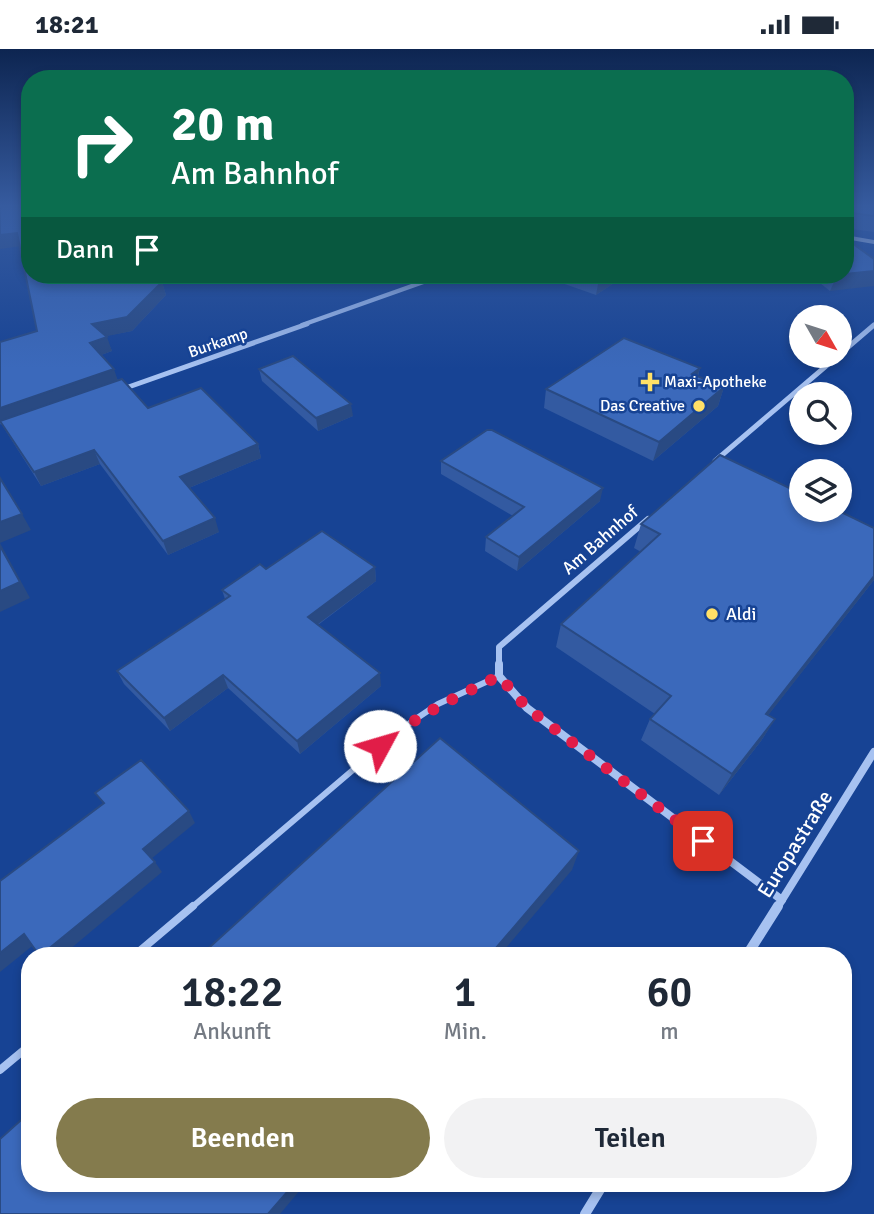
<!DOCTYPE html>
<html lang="de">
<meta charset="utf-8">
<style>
body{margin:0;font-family:Signika,sans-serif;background:#f2f2f3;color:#1f2937;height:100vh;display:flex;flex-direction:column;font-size:26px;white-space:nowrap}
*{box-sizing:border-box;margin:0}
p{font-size:23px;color:#747a83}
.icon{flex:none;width:38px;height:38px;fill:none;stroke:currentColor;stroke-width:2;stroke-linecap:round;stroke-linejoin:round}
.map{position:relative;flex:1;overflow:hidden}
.sheet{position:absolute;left:21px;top:898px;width:831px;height:245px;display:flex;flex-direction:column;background:#fff;border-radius:28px;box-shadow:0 4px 10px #0003}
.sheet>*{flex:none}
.hud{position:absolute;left:21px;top:21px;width:833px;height:214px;border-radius:28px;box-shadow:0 4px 10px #0003;background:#0b6e4f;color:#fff;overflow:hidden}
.needle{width:46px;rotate:129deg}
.buttons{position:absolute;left:789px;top:256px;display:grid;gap:14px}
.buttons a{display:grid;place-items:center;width:63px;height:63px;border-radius:50%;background:#fff;box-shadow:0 4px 10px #0003;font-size:35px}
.pin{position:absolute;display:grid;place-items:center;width:60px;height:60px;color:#fff;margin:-30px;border-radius:14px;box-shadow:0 4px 10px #0006}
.me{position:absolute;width:77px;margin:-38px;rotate:51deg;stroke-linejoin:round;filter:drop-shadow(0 0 5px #0008)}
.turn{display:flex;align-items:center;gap:24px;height:147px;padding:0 35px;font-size:32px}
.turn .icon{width:91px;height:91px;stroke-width:2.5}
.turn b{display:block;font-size:49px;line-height:60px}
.then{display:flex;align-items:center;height:66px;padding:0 35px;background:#0003;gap:14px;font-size:26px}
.eta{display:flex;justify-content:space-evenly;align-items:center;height:119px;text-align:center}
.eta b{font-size:42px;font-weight:600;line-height:49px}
.action{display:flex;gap:14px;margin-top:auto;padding:14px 35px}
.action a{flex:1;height:80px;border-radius:42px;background:#847b4d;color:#fff;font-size:28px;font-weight:600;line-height:80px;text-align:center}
.action a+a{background:#f2f2f3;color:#1f2937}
.status{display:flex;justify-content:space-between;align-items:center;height:49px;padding:0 35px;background:#fff;direction:ltr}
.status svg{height:19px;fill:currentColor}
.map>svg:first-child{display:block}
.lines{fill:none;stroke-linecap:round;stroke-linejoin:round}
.lane-far1{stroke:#a7c2f1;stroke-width:6}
.lane{stroke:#a7c2f1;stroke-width:8}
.street-far4{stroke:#a7c2f1;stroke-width:4.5}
.street-far3{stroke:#a7c2f1;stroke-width:5}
.street-far2{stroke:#a7c2f1;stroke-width:6}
.street-far1{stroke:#a7c2f1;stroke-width:8}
.street{stroke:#a7c2f1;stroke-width:10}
.secondary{fill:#d6e3fb;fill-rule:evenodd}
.wall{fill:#335aa1}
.shaded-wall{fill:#294a83}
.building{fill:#3b69bb;stroke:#294a83;stroke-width:2}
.route{stroke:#e11d48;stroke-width:12;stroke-dasharray:0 21.6}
.poi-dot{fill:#ffe067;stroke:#174394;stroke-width:2.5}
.labels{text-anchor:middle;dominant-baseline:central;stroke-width:5;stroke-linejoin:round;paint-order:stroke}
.far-street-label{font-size:16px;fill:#fff;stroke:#174394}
.far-poi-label{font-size:16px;fill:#fff;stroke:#174394;text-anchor:start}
.street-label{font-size:18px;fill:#fff;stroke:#174394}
.poi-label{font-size:18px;fill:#fff;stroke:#174394;text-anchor:start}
.near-street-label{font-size:21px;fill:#fff;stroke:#174394}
</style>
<div class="status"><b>18:21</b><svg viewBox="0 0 49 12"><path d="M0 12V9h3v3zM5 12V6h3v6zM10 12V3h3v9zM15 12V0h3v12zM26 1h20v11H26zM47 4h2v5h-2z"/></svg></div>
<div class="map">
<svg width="874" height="1165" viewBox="0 0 874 1165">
<rect width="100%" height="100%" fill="#174394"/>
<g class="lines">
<polyline class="lane-far1" points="191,859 401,680 438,655 499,627"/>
<g class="lane">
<polyline points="135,906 193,857"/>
<polyline points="0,1021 30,996"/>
</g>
<polyline class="street-far4" points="302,276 443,226"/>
<g class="street-far3">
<polyline points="840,305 874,276"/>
<polyline points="120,341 307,275"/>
<polyline points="715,412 839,306"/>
</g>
<polyline class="street-far2" points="499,617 499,598 648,470"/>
<g class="street-far1">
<polyline points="499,615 499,627 527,659 782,851"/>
<polyline points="777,859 874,703"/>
</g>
<g class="street">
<polyline points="747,906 778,857"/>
<polyline points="585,1165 604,1134"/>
</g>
<polygon class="secondary" points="845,186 874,191 874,195 845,190"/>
</g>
<g class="wall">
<polygon points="30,157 30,226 162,233 166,246 132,282 105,287 112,302 101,306 118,331 148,359 258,395 261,409 189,439 219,483 168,506 100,415 41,437 2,376 0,375 0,293 37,282 20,197"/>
<polygon points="845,157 874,157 874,183 845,179"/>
<polygon points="874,210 830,242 810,226 845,226"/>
<polygon points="539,226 626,226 596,246"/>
<polygon points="700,319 698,327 724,338 718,357 653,412 544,359 546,340"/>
<polygon points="259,320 353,367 318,382 262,332"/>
<polygon points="441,412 600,452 517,522 485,502 486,488 513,467 441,425"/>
<polygon points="641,475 874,479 874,531 768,666 775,670 761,692 719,746 641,691 650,670 655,665 556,598 561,575 641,503 634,499"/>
<polygon points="375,518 376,532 318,576 381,637 300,705 228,639 170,682 124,635 117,622 225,550 222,541 266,520"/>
</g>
<g class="shaded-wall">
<polygon points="17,184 22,197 0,200 0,186"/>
<polygon points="874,222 874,237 830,242 837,226"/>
<polygon points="605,226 626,226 596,246 599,230"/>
<polygon points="162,233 166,246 132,282 98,289 92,275"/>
<polygon points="107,288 112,302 96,308 90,294"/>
<polygon points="700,319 694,338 692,325"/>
<polygon points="114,320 119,335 0,372 0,359"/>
<polygon points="724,338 718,357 653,412 659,393"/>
<polygon points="351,355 353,367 318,382 316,369"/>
<polygon points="258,395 261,409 184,441 180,428"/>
<polygon points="94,401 100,415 41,437 34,423"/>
<polygon points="603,439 600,452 517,522 519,508"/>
<polygon points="22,465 31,481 0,494 0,473"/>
<polygon points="215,469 219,483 168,506 163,492"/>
<polygon points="0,494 30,549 0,563"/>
<polygon points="375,518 376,532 310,581 308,568"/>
<polygon points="874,527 874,531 752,687 766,665"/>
<polygon points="380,624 381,637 300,705 297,692"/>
<polygon points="223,626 228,639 170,682 164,669"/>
<polygon points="775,670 761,692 719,746 732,725"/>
<polygon points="189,762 195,774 151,810 143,800"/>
<polygon points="579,802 572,821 500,906 490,906"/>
<polygon points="155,813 162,823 63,906 41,906"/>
<polygon points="24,885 36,894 0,923 0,904"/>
<polygon points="295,1134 306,1134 280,1165 268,1165"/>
</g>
<g class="building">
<polygon points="0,157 30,157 30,226 159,226 162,233 127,268 92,275 107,288 90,294 114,320 0,359 0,293 37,282 17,184 0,186"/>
<polygon points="845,157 874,157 874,167 845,163"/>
<polygon points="845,189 874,210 874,222 845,225"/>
<polygon points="587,226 605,226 599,230"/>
<polygon points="624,289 700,319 692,325 724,338 659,393 546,340"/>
<polygon points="293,307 351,355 316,369 259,320"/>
<polygon points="122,330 148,359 201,339 258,395 180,428 215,469 163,492 94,401 34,423 0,372"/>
<polygon points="487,381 492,381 603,439 519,508 486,488 524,458 441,412"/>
<polygon points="720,406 802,445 802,460 835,460 874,479 874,527 766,665 775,670 732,725 650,670 671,647 561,575 660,485 641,475"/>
<polygon points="0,429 22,465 0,473"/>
<polygon points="322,482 375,518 308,568 380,624 297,692 223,626 164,669 117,622 230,547 222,541 260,515 266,520"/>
<polygon points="0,497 20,533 0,542"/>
<polygon points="440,689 579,802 490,906 201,906"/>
<polygon points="141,711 189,762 143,800 155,813 41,906 39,906 24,885 0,904 0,832 104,754 95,744"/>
<polygon points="30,1063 30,1134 295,1134 268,1165 0,1165 0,1090"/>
</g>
<linearGradient id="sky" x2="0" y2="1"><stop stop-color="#0d2551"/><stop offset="0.49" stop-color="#365b9f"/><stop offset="1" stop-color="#365b9f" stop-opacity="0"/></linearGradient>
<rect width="874" height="320" fill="url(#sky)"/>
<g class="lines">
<path class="route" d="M380,697C417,666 456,648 499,627L527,659L703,792"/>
</g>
<g class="poi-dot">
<path d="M646.5 322.5h7v7h7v7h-7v7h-7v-7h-7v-7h7z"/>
<circle cx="699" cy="357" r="7"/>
<circle cx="712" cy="565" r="7"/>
</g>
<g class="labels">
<g class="far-street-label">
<text transform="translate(218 294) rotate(-19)">Burkamp</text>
</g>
<g class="far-poi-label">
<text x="664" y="333">Maxi-Apotheke</text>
<text x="685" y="357" text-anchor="end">Das Creative</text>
</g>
<g class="street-label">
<text transform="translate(600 491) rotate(-41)">Am Bahnhof</text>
</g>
<g class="poi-label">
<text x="726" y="565">Aldi</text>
</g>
<g class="near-street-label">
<text transform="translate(795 795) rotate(-58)">Europastraße</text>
</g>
</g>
</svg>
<div class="buttons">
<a><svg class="needle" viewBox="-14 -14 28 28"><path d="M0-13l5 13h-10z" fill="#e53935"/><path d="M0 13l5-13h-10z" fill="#747a83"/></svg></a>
<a><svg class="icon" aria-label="search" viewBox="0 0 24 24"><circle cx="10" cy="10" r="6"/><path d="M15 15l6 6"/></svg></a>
<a><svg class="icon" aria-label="layers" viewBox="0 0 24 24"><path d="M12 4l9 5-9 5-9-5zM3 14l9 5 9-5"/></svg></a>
</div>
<div class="pin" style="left:703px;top:792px;background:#d93025"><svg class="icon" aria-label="arrive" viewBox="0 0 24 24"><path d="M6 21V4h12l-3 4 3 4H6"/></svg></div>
<svg class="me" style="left:380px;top:697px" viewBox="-20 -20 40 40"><circle r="19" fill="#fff"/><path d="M0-13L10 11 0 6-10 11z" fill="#e11d48"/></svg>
<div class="hud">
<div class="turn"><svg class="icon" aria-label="right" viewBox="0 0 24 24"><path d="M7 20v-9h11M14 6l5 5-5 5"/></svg><div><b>20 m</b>Am Bahnhof</div></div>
<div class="then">Dann<svg class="icon" aria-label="arrive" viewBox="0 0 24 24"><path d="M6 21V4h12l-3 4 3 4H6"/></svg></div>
</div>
<section class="sheet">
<div class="eta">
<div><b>18:22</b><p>Ankunft</p></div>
<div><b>1</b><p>Min.</p></div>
<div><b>60</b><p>m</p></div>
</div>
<div class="action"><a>Beenden</a><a>Teilen</a></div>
</section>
</div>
